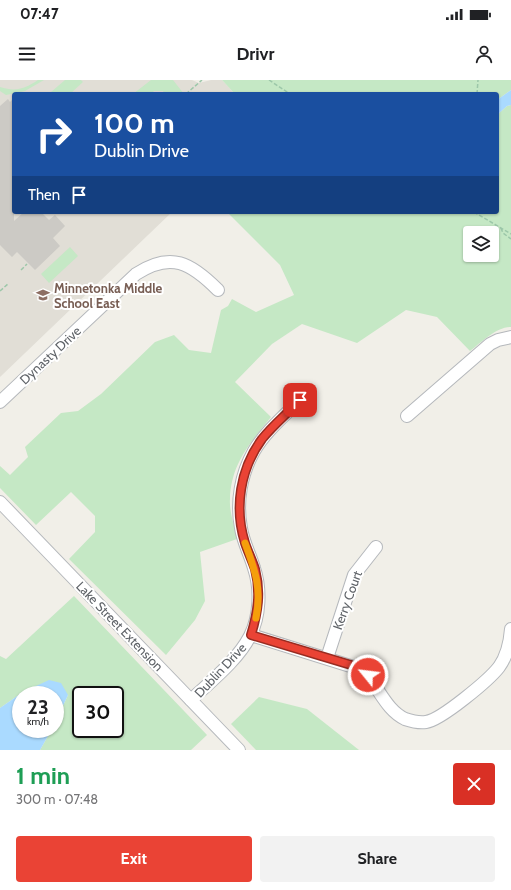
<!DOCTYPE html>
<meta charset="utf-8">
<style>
body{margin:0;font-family:Cabin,sans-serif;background:#f2f2f2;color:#202124;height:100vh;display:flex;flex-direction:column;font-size:15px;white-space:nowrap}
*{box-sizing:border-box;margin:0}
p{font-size:13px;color:#757577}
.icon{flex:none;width:22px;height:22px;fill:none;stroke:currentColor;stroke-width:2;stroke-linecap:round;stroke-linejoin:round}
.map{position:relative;height:670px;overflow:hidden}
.panel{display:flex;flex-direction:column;background:#fff;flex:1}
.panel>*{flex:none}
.hud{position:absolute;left:12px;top:12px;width:487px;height:122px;border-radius:4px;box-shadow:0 1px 3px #0004;background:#1a4fa0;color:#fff;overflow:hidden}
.fabs{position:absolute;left:463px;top:146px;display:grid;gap:8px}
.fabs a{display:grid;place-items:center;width:36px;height:36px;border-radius:4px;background:#fff;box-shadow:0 1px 3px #0004;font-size:20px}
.speed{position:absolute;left:12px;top:606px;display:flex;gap:8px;font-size:20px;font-weight:700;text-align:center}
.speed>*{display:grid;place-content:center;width:52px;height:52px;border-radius:50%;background:#fff;box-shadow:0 1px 3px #0004;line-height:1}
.speed small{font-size:10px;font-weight:400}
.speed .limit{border:2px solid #111;border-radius:6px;background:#fff;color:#111}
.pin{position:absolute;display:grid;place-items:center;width:34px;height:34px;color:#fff;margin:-17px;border-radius:8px;box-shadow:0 2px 6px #0006}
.me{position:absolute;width:44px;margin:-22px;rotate:299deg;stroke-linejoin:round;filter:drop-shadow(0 0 3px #0008)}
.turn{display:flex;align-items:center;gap:14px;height:84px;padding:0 16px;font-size:18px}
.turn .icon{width:52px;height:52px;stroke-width:2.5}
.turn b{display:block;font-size:28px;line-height:34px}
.then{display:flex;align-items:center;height:38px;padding:0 16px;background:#0003;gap:8px;font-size:15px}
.round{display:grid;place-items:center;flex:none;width:42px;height:42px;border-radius:4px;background:#f2f2f2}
.summary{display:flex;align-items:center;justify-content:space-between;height:68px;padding:0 16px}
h1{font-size:24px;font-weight:700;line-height:30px;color:#1e9e55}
.cta{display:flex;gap:8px;margin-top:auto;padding:8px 16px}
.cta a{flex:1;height:46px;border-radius:4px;background:#ea4335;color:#fff;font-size:16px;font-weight:700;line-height:46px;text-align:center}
.cta a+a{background:#f2f2f2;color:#202124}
.status{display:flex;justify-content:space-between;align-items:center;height:28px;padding:0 20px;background:#fff;direction:ltr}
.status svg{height:11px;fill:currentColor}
header{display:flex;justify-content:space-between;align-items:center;height:52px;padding:0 16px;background:#fff;font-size:18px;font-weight:700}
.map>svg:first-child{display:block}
.education{fill:#e1ded6}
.green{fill:#c5e8c5;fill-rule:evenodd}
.water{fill:#aadaff}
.building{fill:#cccac5}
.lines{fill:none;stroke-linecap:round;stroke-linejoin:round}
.minor-casing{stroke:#b5b8bc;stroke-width:14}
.path{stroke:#9cc7a9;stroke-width:1.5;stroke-dasharray:4 2;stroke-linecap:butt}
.minor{stroke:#fff;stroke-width:12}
.route-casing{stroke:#982c22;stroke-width:10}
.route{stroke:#ea4335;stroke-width:7}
.slow{stroke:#f59e0b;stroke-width:7}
.labels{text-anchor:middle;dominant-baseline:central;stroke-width:4;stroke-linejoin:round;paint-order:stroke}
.education-label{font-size:13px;font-weight:bold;fill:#785e54;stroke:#fff;text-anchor:start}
.street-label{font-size:13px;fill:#5f6368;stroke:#fff}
</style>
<div class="status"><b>07:47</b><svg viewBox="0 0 49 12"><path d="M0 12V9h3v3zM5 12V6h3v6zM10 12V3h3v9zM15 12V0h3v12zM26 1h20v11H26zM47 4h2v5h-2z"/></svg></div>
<header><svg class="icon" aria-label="menu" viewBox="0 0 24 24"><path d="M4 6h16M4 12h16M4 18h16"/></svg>Drivr<svg class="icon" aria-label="person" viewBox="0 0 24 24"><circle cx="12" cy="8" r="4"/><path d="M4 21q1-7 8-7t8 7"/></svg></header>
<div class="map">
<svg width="511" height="670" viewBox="0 0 511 670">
<rect width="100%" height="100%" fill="#f1efe8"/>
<polygon class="education" points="0,0 192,0 199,3 211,0 222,0 235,14 14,14 14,132 172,132 0,297"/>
<g class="green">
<path d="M38,0H44L25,11L6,15L0,11V7C16,12 24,9 38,0Z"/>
<polygon points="65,0 81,0 83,2 70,14 53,14 51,12"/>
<polygon points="151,0 173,0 184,14 165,14 163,11 154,11 151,14 133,14"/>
<polygon points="222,0 511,0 511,10 497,20 497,14 235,14"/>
<path d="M511,25V247C496,247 482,262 470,271L437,237L406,230L357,263L302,244L272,264L235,302L271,337C250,363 231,384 230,419C229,432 235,447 237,459L200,472L205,521L195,540L166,575L69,479L95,452V436L71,412L36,445L0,408V386L10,395L28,377L25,367L61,333L78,331L101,314L155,262L174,255L189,270L211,273L221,230L228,226L232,219L256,232L294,215L280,185L227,132H497V35L507,26ZM470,153H492V175H470Z"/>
<polygon points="70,167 78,176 49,203 41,194"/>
<path d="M74,516L207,655L191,670H40L52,649H55V643L68,615L23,612L0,628V576L6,579ZM81,615H115V649H81Z"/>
<polygon points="259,617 307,629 359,670 256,670 231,644"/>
</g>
<g class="water">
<polygon points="511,10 511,25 507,26 497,35 497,20"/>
<polygon points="49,600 61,603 68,615 55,643 55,615 21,615 21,649 52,649 40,670 0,670 0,628 23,612"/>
</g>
<polygon class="building" points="14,18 14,141 24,132 41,132 49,140 55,135 65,146 53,158 60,166 35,190 17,172 12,177 0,165 0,26 8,19 10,22"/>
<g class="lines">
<g class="minor-casing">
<g id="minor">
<path d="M0,322L136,194C171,171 191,183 218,210"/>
<polyline points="407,336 490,264 498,260 511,257"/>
<polyline points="0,422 239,670"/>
<path d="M251,555L360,589C378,603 384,629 405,639C411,641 419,643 426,642C441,640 489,600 499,587C507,576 510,562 511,549"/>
<polyline points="327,578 354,495 376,467"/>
<path d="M191,620C211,601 237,581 250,556C260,536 261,509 254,488C250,474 243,462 241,448C236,422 241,394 254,371C265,352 284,336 300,320"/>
</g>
</g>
<g class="path">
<polyline points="269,0 290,14"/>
<polyline points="186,14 202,0"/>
<polyline points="477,14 478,0"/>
<polyline points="474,132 511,154"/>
<polyline points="501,148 503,153 511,159"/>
<polyline points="21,190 27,184"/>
<polyline points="0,211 9,203"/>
</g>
<use href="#minor" class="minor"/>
</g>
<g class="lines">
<g class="route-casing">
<path id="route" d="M300,320C288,333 273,345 262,359C240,389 234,428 245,463C248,472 252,480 255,489C261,512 258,532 251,555L351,585L360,589L368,595"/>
</g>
<use href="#route" class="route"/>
<path class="slow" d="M245,463C255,490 262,509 256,538"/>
</g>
<defs>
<g id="school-bare" transform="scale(1.08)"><path d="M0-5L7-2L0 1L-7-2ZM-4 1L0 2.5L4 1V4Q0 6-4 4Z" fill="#8d6e63" stroke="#fff" stroke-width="2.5" paint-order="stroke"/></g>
</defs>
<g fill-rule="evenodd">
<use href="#school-bare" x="43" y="215"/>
</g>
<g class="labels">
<g class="education-label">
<text x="54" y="208">Minnetonka Middle<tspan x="54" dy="15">School East</tspan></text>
</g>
<g class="street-label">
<text transform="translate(50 275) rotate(-43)">Dynasty Drive</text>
<text transform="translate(347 520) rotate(-70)">Kerry Court</text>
<text transform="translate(120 546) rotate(46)">Lake Street Extension</text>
<text transform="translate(220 590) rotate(-47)">Dublin Drive</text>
</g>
</g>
</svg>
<div class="fabs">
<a><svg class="icon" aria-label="layers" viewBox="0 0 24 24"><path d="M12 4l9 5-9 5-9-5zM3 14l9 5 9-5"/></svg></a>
</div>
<div class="speed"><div>23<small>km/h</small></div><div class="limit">30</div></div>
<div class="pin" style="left:300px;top:320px;background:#d93025"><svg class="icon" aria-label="arrive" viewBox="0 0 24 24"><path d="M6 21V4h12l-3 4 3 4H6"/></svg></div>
<svg class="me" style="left:368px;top:595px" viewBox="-20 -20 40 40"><circle r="17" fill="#ea4335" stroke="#fff" stroke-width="3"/><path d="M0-11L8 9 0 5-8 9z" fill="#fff"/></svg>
<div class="hud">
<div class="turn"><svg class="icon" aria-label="right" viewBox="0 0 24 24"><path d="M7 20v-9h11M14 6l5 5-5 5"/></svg><div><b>100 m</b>Dublin Drive</div></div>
<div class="then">Then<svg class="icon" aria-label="arrive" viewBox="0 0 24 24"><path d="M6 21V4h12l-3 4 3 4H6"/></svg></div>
</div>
</div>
<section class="panel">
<div class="summary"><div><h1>1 min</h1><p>300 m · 07:48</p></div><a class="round" style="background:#d93025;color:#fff"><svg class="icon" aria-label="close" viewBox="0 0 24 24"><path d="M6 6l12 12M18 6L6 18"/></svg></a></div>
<div class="cta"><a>Exit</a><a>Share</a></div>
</section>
